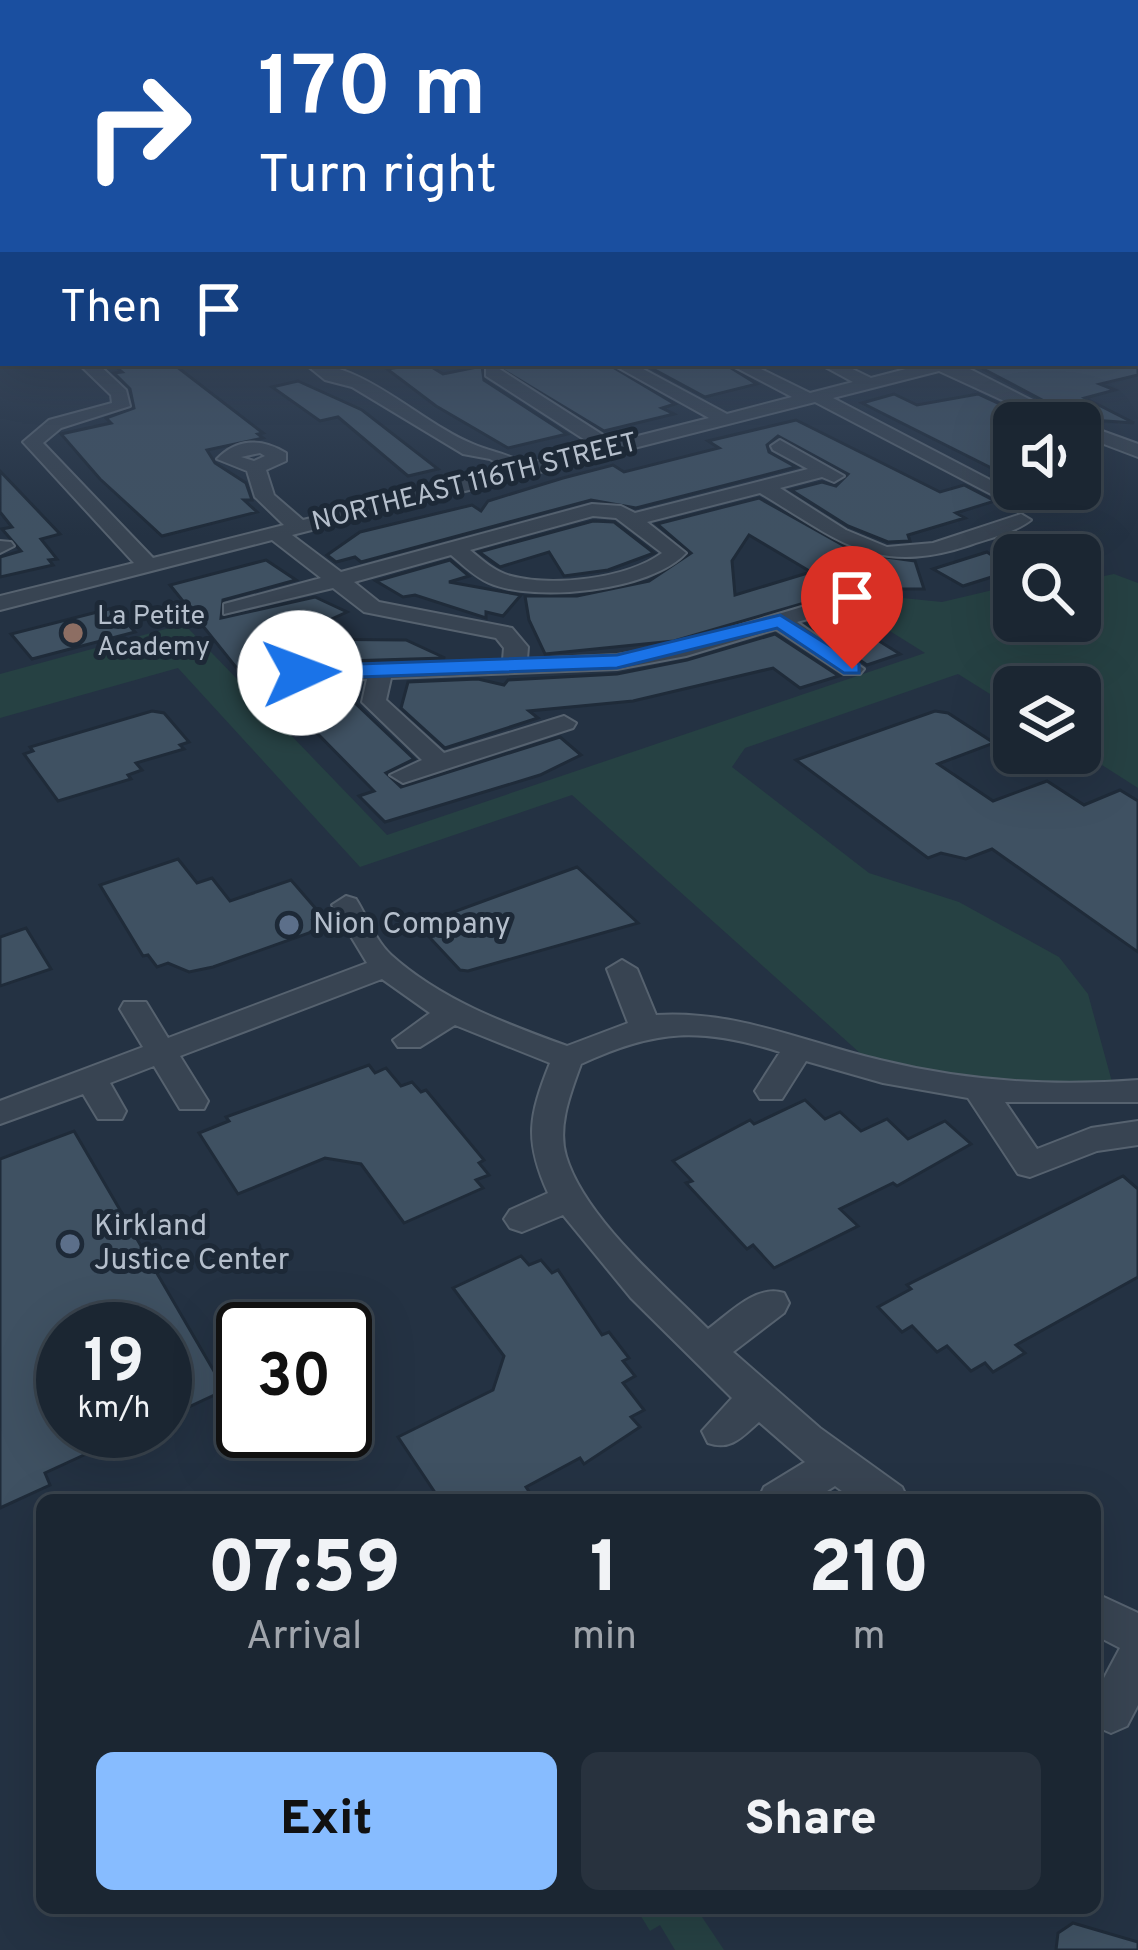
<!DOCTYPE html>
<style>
body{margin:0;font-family:Overpass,sans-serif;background:#28323e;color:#f1f3f6;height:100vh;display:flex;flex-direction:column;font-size:45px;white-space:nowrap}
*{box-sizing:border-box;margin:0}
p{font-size:39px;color:#a0a5ac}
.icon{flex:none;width:66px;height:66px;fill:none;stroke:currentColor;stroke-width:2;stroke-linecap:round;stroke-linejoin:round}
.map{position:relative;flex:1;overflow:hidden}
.panel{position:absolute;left:36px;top:1494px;width:1065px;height:420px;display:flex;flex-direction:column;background:#1b2632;border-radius:18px;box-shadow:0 12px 48px #0002,0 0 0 3px #39434d}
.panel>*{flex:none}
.guide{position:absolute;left:0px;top:0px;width:1140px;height:366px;box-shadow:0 12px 48px #0002,0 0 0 3px #39434d;background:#1a4fa0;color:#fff;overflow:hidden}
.buttons{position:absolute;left:993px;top:402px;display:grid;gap:24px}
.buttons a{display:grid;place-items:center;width:108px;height:108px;border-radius:18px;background:#1b2632;box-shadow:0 12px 48px #0002,0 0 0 3px #39434d;font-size:60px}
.speed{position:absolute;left:36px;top:1302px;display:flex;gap:24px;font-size:60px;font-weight:700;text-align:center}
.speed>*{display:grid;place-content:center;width:156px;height:156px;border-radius:50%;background:#1b2632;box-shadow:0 12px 48px #0002,0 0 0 3px #39434d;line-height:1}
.speed small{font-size:30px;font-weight:400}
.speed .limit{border:6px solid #111;border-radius:18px;background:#fff;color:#111}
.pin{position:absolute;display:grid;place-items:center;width:102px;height:102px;color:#fff;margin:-123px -51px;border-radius:50% 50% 50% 0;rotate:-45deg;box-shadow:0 0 12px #0007}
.pin .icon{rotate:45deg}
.me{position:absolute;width:132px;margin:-66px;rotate:88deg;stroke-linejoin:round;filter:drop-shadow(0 0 9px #0008)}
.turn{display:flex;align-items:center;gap:42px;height:252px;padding:0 60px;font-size:54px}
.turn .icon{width:156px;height:156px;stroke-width:2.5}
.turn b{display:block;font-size:84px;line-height:102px}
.then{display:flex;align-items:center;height:114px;padding:0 60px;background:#0003;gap:24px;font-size:45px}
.eta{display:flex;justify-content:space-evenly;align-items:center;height:204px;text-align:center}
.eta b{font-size:72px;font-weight:800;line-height:84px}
.button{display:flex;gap:24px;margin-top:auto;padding:24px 60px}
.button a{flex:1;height:138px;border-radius:18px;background:#87bcff;color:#111;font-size:48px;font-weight:800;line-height:138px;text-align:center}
.button a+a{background:#28323e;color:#f1f3f6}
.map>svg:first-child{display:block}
.green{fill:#264143}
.building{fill:#3f5162;stroke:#1f2b39;stroke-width:3;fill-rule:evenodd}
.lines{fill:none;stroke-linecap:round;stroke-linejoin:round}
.minor-casing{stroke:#56626f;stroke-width:4}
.minor{fill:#384452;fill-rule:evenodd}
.route{fill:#1a73e8;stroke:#114b97;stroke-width:3}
.education-dot{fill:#8d6e63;stroke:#1d2937;stroke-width:4.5}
.service-dot{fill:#5c6f8a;stroke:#1d2937;stroke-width:4.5}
.labels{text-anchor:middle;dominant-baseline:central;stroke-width:10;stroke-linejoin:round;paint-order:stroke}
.far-street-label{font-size:27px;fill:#b5bfcc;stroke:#1d2937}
.far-poi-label{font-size:27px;fill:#b5bfcc;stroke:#1d2937;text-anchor:start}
.poi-label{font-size:30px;fill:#b5bfcc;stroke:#1d2937;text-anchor:start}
</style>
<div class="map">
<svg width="1138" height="1950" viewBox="0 0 1138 1950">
<rect width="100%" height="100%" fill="#243243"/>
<g class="green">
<polygon points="1114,574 1138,583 1138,788 1080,751 1080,687 1014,687 1014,709 958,674 745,748 732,767 869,873 959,902 1059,957 1088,994 1115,1093 880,1071 572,795 360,867 178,668 0,718 0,674 184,624 387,835 925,653 837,598 853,593 942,602 1014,585 1014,621 1080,621 1080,581"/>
<polygon points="636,1908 696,1908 724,1950 675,1950 660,1925 650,1931"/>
</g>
<g class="building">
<polygon points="112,363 172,363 263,433 258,434 263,438 207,450 215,463 246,483 252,500 244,500 257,512 162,536 100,479 61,434 111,423 106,418 134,408 130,389 114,373 122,372"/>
<polygon points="425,363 443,374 482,366 484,380 567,434 508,448 436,406 387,369"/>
<polygon points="606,363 675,404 662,408 674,414 604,431 493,364"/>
<polygon points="642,363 723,363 757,384 705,397"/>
<polygon points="972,363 1138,363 1138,375 1100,384 1115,390 1085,398 1134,423 1078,419"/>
<polygon points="298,381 362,410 438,469 408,476 338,417 320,421 272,387"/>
<polygon points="894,394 917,405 978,394 1041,423 1014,423 1014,487 993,476 1003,474 862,403"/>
<polygon points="796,420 940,492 964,485 995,501 956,513 965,518 908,535 910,541 888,542 848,526 791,490 822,482 836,486 848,474 778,436 767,445 769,452 796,467 636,508 591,500 361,562 355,557 336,562 327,555 360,532 472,505 481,511 488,501 563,478 613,465 624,472 719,448 708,441"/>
<polygon points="0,471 60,534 41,539 57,559 49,560 53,565 0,577 0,557 21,551 2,529 12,527 0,512"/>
<path d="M759,498L857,553L915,561L924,589H892L885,563L839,593L674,641L545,654L529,620L525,596H577L649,581L691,553L657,524ZM749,535L811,572L735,595L732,561Z"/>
<polygon points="593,521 614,522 654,553 608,570 564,576 549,552 500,567 479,552"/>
<polygon points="987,552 1014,570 963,586 933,569"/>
<polygon points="266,560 296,580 223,600 221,618 315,597 347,612 287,639 406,640 445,658 312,662 239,671 170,585"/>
<polygon points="450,560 469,576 449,582 521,595 503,616 486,612 486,618 415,595 403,597 376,581"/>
<polygon points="113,608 135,632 32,659 11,634"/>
<polygon points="835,616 863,631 900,654 867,665 807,624"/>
<polygon points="775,634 839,676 800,688 773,668 633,701 529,711 538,718 445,748 401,708 408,682 478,679 504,685 508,680 617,674 687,660"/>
<polygon points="336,685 414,759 386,773 401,787 560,737 581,755 540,775 385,822 359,796 374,791 307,723 295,722 271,687"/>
<polygon points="152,711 164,713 189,742 180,745 184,749 136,763 142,770 128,775 131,779 58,801 24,754 33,751 30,747"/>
<polygon points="935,711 948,713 994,743 938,764 993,801 1047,781 1084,805 1120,790 1138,801 1138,952 992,849 966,859 941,853 928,858 796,760"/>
<polygon points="178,859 197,883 212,878 230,901 291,880 323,917 313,920 318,926 309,933 213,967 189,972 168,963 157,967 148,955 143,956 100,885"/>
<polygon points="577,867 638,923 468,971 460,970 418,925"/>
<polygon points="26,928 51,969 0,986 0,937"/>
<polygon points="369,1065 375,1073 386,1068 401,1086 412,1082 421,1092 426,1090 484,1160 479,1163 489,1175 476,1180 483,1188 404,1223 361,1164 325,1158 238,1194 199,1133 229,1121 226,1117"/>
<polygon points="805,1100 825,1119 840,1112 861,1131 887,1119 908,1139 945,1121 971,1144 897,1186 893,1183 840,1209 858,1226 774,1268 753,1245 747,1249 686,1183 692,1181 673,1161 750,1120 754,1124"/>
<polygon points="74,1131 225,1390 165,1418 165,1329 63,1329 63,1431 136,1431 45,1473 50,1485 0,1508 0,1159"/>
<polygon points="1123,1176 1138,1189 1138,1277 1016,1345 1025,1353 993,1372 985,1363 971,1371 947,1346 937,1352 912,1326 902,1332 878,1307 911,1289 907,1285"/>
<polygon points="521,1256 529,1265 541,1260 552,1273 558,1270 602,1335 609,1332 629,1358 623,1361 635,1376 623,1383 644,1410 631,1417 640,1427 584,1464 580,1458 526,1487 530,1493 517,1500 440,1500 398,1437 493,1390 504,1356 453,1288"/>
<polygon points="1073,1923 1138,1942 1138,1950 1056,1950 1058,1933"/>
</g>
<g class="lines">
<g class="minor-casing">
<g id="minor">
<polygon points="0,287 3,288 3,299 0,298"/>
<rect x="1137" y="307" width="1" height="10"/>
<rect x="1137" y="348" width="1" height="10"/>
<path d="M85,363H97L126,390L130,406L61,428L43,443L153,558L284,525L255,497L247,471L217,459C237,438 262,438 286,453V461L266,470L274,495L303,520L507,469L490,459L463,454L352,387L325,380L304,363C366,363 419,422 473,444C492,452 508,454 526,464L596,447L486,376V368H498L614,442L709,418L610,363H632L727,414L792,397L727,363H749L810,393L853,382L818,363H840L871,378L929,363H958L1076,423H1052L939,371L833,398L1021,496V504L1014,506L815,402L292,535L341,572L592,504L621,506L635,513L808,469L773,450L771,446L780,440L844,476L834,482L822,477L780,488L846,530L887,547L933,543L1021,514L1031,520C1016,532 990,538 970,545C874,577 839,540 760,493L647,522L686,553C651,591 535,603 489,583C475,577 463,565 451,555L354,582L379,602L512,628L528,647L527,659L617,655L675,645L835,597L843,599V609L797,622L864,669L860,674H844L776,629L686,656L617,669L391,678L386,700L444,753L564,716L576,723L573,728L403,783L390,775L422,760L362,702L367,679L273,683L261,676L273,669L503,660L504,648L496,638L364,612L333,588L224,614V604L321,578L272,540L0,610V596L134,563L23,442L49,420L112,403L111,395L82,367ZM260,453L265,456L254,461L241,457ZM593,516L616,518L662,553C626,579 553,587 511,576C495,572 482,560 470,550Z"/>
<polygon points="1080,423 1138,444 1138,457 1080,435"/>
<polygon points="0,541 11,542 14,546 0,553"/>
<path d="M346,896L356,899C368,918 375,940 391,955C441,1000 504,1023 567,1046L628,1023L607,969L622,960L637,969L656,1015C736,1010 804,1042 880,1060C965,1081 1052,1087 1138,1080V1102H1005L1037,1149L1091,1128L1138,1121V1145L1097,1151L1030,1177L1018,1174L968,1098L883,1083L806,1061L782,1099H760L755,1091L780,1052C701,1027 656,1029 581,1064C571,1092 557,1126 566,1156C584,1217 663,1284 708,1329C730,1313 756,1284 784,1293L789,1303L784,1313L733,1352L820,1428L902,1487L908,1500H854L835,1486L813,1500H758L764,1487L805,1462L759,1422C742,1437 731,1451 708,1443L702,1431L732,1398L631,1298L563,1215L522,1232L510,1228L504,1219L510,1210L548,1193C524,1140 529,1116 550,1063L455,1025L420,1047H398L393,1040L430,1013L382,979L180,1056L208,1101L204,1109H180L154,1066L110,1083L126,1111L122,1119H98L83,1094L0,1124V1101L143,1047L120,1009L124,1002H146L168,1038L367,963L332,905Z"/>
<polygon points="1095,1593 1138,1613 1138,1705 1127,1726 1111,1733 1095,1726 1095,1695 1120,1648 1095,1635"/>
</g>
</g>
<use href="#minor" class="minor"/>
</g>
<linearGradient id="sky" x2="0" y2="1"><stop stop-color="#141c25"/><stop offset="0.49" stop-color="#3f4f66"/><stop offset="1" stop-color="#3f4f66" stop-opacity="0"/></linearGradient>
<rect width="1138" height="536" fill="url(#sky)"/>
<polygon class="route" points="780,615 859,664 859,673 844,673 777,628 617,668 300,679 290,673 300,666 617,655"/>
<circle class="education-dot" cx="73" cy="633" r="12"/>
<g class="service-dot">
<circle cx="289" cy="925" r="12"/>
<circle cx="70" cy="1244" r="12"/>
</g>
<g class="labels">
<g class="far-street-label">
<text transform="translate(475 483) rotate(-14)">NORTHEAST 116TH STREET</text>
</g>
<g class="far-poi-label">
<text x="97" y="617">La Petite<tspan x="97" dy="31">Academy</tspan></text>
</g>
<g class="poi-label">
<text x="313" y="925">Nion Company</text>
<text x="94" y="1227">Kirkland<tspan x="94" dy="34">Justice Center</tspan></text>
</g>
</g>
</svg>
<div class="buttons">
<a><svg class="icon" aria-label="sound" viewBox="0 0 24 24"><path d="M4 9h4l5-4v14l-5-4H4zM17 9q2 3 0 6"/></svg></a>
<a><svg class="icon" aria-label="search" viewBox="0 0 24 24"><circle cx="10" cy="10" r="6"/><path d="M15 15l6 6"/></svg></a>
<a><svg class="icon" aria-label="layers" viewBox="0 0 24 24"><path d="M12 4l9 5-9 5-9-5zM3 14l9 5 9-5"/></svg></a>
</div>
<div class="speed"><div>19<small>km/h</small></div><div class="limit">30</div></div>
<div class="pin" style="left:852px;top:669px;background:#d93025"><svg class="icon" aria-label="arrive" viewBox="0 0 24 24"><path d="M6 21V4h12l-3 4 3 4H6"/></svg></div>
<svg class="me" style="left:300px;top:673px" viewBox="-20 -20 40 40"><circle r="19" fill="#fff"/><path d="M0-13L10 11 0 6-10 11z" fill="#1a73e8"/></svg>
<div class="guide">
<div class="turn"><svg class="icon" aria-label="right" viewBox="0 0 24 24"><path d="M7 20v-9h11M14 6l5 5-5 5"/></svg><div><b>170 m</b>Turn right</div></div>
<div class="then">Then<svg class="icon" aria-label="arrive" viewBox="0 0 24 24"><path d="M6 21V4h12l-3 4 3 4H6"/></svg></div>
</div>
<section class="panel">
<div class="eta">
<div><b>07:59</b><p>Arrival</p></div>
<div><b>1</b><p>min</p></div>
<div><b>210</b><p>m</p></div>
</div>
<div class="button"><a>Exit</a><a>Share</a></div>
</section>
</div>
